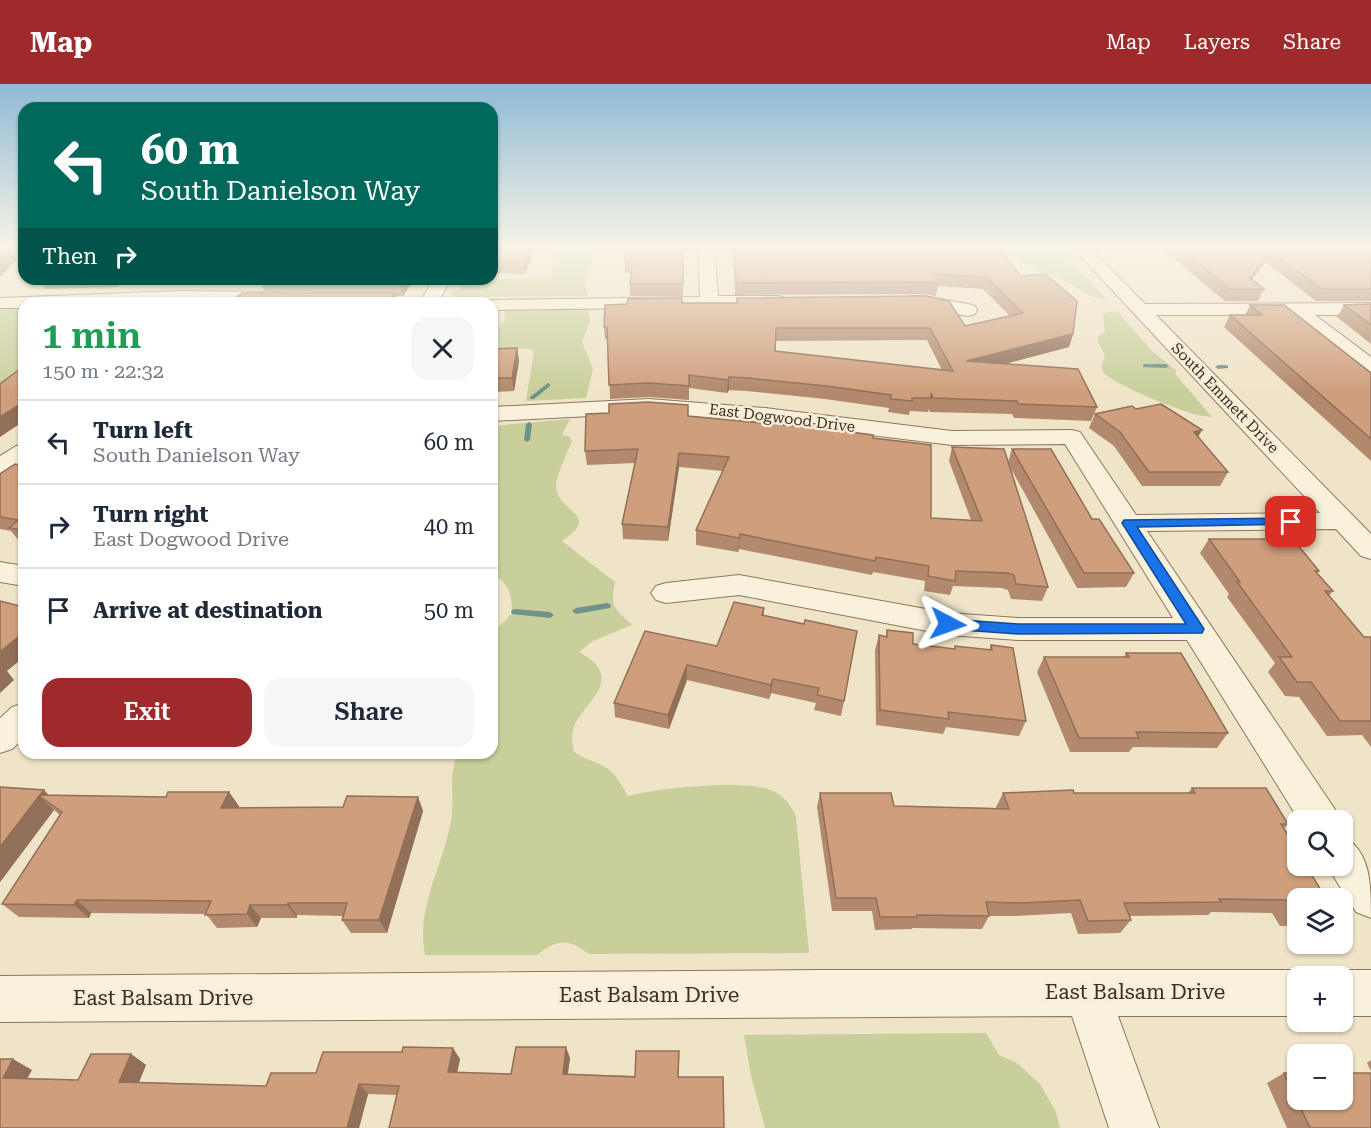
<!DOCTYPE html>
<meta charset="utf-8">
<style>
body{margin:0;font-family:"Roboto Serif",serif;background:#f6f6f7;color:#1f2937;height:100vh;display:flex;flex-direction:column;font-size:22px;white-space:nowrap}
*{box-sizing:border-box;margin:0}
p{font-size:20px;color:#747a83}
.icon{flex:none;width:33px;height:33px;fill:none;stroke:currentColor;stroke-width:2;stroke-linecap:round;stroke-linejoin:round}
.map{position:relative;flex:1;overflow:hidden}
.panel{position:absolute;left:18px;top:213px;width:480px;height:462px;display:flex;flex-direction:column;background:#fff;border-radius:18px;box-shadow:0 2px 4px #0004}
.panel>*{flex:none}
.banner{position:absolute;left:18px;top:18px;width:480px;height:183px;border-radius:18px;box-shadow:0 2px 4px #0004;background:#00695c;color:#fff;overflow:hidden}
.fabs{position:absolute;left:1287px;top:726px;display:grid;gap:12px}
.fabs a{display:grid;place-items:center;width:66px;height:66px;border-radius:12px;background:#fff;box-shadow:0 2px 4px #0004;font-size:30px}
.pin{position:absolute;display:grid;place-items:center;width:51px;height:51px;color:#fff;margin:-26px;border-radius:12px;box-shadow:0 3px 9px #0006}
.me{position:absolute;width:66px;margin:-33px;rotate:94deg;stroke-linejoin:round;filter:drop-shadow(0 0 4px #0008)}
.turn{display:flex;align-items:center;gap:21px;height:126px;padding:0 24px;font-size:27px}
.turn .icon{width:78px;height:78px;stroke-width:2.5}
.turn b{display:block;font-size:42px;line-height:51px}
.then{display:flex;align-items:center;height:57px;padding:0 24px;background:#0003;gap:12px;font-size:22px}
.round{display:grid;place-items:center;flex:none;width:63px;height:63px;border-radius:18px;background:#f6f6f7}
.headline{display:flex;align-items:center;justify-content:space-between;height:102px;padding:0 24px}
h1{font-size:36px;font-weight:600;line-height:45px;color:#1e9e55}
.cta{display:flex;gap:12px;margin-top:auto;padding:12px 24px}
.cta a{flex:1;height:69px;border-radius:18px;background:#9e2a2b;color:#fff;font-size:24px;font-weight:600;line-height:69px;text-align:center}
.cta a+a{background:#f6f6f7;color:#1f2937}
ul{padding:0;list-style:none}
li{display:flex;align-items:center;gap:18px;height:84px;padding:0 24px;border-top:2px solid #e0e1e3}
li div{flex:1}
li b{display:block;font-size:22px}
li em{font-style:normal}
header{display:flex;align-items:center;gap:36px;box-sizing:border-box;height:84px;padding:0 30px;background:#9e2a2b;color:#fff}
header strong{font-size:28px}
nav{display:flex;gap:33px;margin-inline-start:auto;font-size:21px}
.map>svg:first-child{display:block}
.green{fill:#c9cf9b}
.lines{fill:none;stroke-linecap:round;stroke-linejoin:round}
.stream{fill:#6f938a;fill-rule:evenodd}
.minor-casing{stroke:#8d765c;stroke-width:2}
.minor{fill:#faf1dc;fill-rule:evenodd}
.wall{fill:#b2896c;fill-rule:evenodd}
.shaded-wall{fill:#916f58}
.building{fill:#cf9f7d;stroke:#916f58;stroke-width:1.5;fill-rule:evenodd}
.route{fill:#1a73e8;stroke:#114b97;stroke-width:1.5}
.labels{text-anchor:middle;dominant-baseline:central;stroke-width:5;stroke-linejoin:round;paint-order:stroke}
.far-street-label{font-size:15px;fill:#3d2e20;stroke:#f7eed8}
.near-street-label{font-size:21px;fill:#3d2e20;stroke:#f7eed8}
</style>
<header>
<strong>Map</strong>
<nav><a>Map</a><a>Layers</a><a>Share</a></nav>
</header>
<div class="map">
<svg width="1371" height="1044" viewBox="0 0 1371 1044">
<rect width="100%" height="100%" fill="#f0e4c8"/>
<g class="green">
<polygon points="555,162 591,162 592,176 584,196 588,212 456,213 449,209 459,206 460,199 465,195 550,195 553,192 551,184 555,175"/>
<path d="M1003,162H1058L1106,215C1081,212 1083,205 1064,196C1040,186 1022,183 1003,162Z"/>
<polygon points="24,224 24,284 0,300 0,225"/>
<polygon points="588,225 590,237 582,258 593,285 586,314 526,317 534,267 531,265 499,264 497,247 505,235 504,227"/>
<path d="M1117,227L1153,268L1176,286V291L1212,333C1206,332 1200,332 1194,330C1178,326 1113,300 1104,289C1100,283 1103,277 1105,271L1097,256L1099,251L1105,248L1103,229Z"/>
<path d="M570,335L562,351L569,352L572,357C568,367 556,392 556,402C557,429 603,430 562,457L615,498C610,523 614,524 632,541L593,557L579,568C584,571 590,574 594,578C616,601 584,620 575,640C571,649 572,659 574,668C584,675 598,678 608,685C617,692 622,702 628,712C657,704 740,696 768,705C782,709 791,720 796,733L809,869L589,870C568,854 557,855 537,871H425C415,821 446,778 452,730C453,719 452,708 452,697C452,688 455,678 456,669H492V549L512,530C512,511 510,500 492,490V342Z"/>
<polygon points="986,949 999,971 1017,979 1040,1000 1056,1028 1060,1044 765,1044 751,992 744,951"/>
</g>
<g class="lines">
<g class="stream">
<polygon points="1145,280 1166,280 1169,282 1166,284 1143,283 1143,281"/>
<polygon points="1226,281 1228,282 1228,284 1218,285 1215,283 1218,281"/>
<polygon points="548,299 550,300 550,302 534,315 530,315 530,313"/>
<polygon points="529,338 532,340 530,356 527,358 524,356 526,340"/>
<polygon points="607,519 610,520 611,522 610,524 576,530 572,527 576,524"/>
<polygon points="515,525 550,528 554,531 550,534 512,530 511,528 512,526"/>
</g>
<g class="minor-casing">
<g id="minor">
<polygon points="698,162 714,162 718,212 777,212 783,213 786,217 783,221 777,222 492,226 492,219 484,219 492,216 700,213"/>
<polygon points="1071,162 1088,162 1145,220 1371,219 1371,231 1315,231 1371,273 1371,289 1364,287 1292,231 1156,231 1371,450 1371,475 1361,472 1336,445 1147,447 1334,724 1339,736 1299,736 1187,556 1018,556 948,551 739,511 666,519 656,516 651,509 656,502 666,499 739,491 948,529 1018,534 1173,534 1065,360 952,361 765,338 649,329 492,337 492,323 649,315 765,324 952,347 1072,346 1080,348 1136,431 1320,429"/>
<polygon points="433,195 451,195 438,219 420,219"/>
<polygon points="179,207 279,208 285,209 288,213 285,217 279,218 24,219 24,224 0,224 0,214"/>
<polygon points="912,212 924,212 968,220 975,222 977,226 975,230 968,232 906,221 903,217 906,213"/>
<polygon points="24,360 24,378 9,388 0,390 0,372 16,362"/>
<polygon points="0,478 24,482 24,502 0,498"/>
<polygon points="24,619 24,654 12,665 0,669 0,634 12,623"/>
<path d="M1342,752C1371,766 1371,801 1371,834L1356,828L1327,782H1342Z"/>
<polygon points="819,886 1298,886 1313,892 1298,892 1298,932 1118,932 1159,1044 1109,1044 1072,932 0,938 0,892"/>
<polygon points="1342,886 1371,886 1371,932 1342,932 1342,892 1327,892"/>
</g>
</g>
<use href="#minor" class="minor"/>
</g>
<g class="wall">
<polygon points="0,162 24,162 24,173 20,173"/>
<polygon points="492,162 536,162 525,190 492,189"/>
<polygon points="684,162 683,212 630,212 630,200 631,189 625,189 625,177"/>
<path d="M733,162H998L1020,192L1073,250L1069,263L1003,280L1097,323L1091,337L1014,334L1012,330L930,328L929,325L928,328L910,327L909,331L888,328L889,324L825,315L747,307L729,306L727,309L689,304V316L649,313L610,315L608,255H605L604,243L682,219H736L737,214L965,242L1010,232L983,205L938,202L936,212L924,210L735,211ZM927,256L942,286L775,267L776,257Z"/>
<polygon points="1155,162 1371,162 1371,217 1316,217 1265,178 1252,196 1264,205 1258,217 1225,217 1160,163"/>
<polygon points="40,195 414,195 403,212 395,212 397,219 230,219 325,209 264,207 261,199 120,200 117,203 46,205"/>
<polygon points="1371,220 1371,260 1337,233 1344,221"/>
<polygon points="1250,221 1371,289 1371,377 1224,243 1230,231 1245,231"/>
<polygon points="517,264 519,277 514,307 492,308 492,265"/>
<polygon points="1136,325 1198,353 1228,388 1220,402 1142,402 1114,362 1089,344 1095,330"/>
<polygon points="688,332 819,344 873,354 931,434 971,436 949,377 952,363 1008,378 1012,365 1092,435 1134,489 1126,503 1077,504 1010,383 1048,503 1042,517 1011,515 1008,506 1002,504 953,502 950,511 924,507 925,497 873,488 872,491 739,465 738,468 696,461 696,446 723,387 679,383 668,457 623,455 622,440 635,379 587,381 585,367"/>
<polygon points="24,382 24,459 20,458 11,447 0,445 0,390"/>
<polygon points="1209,455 1319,487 1317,489 1333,507 1329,512 1364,553 1371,553 1371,663 1362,651 1327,652 1299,613 1285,612 1268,588 1275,579 1227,513 1229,510 1200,469"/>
<polygon points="764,524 764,532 844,617 841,632 814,626 816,619 771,609 769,615 687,596 669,645 615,633 614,619 717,562"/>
<polygon points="887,546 913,560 954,565 955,562 989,566 991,561 1026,637 1019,652 946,643 943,650 876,641 875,566 879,551 886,552"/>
<polygon points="1126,569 1228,649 1217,664 1133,663 1129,668 1070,668 1037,588 1044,573 1124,573"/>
<polygon points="0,703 48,711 239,722 238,724 343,723 418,713 423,727 387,849 351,849 342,836 343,832 297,831 297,834 261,834 257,843 217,844 206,830 91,829 89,834 19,833 2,820 60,731 54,726 0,798"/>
<polygon points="1192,704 1288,740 1284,744 1298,814 1298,842 1280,842 1272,829 1211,828 1208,831 1130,832 1131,836 1120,849 1078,850 1071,829 1014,832 989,832 982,845 912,844 912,845 875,846 872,827 832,827 817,723 820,709 894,722 996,724 996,723 1003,709 1188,709"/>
<polygon points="131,970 146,981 139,998 266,1002 316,989 460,975 457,989 511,990 570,974 568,990 679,993 397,1011 368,1010 359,1044 0,1044 32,986 27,995 78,996"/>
<polygon points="1371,976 1371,987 1367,979"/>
<polygon points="1284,989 1371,1044 1287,1044 1267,999"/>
</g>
<g class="shaded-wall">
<polygon points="14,162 20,173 0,193 0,175"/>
<polygon points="530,162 536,162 525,190 523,179"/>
<polygon points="1271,167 1265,178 1244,206 1250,194"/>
<polygon points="113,195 117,195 120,200 117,203"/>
<polygon points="403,195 414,195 403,212 400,200"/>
<polygon points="395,209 397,219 389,219"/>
<polygon points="492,223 494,234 492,240"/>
<polygon points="1073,250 1069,263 963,291 966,277"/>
<polygon points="517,264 519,277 514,307 512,294"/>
<polygon points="729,293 729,306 727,309 728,296"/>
<polygon points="24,318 24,337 0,353 0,333"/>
<polygon points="1202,346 1194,360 1194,348"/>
<polygon points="679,369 679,383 668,457 668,443"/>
<polygon points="740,450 739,465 738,468 739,454"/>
<polygon points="24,548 24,573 7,587 14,596 0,609 0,568"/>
<polygon points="687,581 687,596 669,645 668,631"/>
<polygon points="773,595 771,609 769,615 771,601"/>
<polygon points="44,706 58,721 40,711"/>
<polygon points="229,708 239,722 232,738 221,724"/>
<polygon points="39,712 54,726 0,798 0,763"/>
<polygon points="418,713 423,727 387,849 379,836"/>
<polygon points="77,816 91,829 89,834 74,821"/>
<polygon points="288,819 297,831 297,834 287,821"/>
<polygon points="250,821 261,834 257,843 247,830"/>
<polygon points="566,963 570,974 566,1000 563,990"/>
<polygon points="453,964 460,975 455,999 448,988"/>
<polygon points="131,970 146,981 135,1008 119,998"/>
<polygon points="13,975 32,986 22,1004 3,994"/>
<polygon points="359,1000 368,1010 359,1044 347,1044"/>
</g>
<g class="building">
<polygon points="0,162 13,162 0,175"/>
<polygon points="492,162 530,162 523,179 492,177"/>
<polygon points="627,162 683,162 683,200 630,200 633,177 625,177"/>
<path d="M734,162H998L1020,192L1045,190L1077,217L1073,250L966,277L1078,285L1097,323L1018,320L1017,317L933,314L931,309V314H912V317L891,315V311L826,302L748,294L729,293L728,296L689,291V302L649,299L609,301L607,243H604L605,221L627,220L628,215L682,214V219H737V214L926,212L949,217L965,242L1023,229L986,193L935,190L939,200L926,198L736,199ZM776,244H930L953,287L775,267Z"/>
<polygon points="1177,162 1371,162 1371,205 1322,205 1271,167 1250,194 1264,205 1230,205"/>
<polygon points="260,195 403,195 400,200"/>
<polygon points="242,209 395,209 389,219 230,219"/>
<polygon points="1371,220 1371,241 1344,221"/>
<polygon points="1250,221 1284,221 1371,289 1371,355 1230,231 1262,231"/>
<polygon points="517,264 512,294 492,294 492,265"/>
<polygon points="24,282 24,318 0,333 0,300"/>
<polygon points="648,318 688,321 688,332 794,342 795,339 820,340 819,344 873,351 873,354 931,361 931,434 982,437 952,363 1004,365 1048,503 1016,500 1014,491 1008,489 956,487 955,497 928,492 929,482 876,473 875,477 740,450 739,454 696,446 729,373 679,369 668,443 622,440 638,365 585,367 586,330 609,329 609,320"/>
<polygon points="1161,320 1202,346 1194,348 1228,388 1149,388 1120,348 1095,330 1132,322 1136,325"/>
<polygon points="1012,365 1051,365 1092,435 1099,435 1134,489 1084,489"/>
<polygon points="15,380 24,382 24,446 9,444 18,436 0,433 0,390"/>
<polygon points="1209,455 1293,455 1319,487 1315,487 1333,507 1325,507 1364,553 1371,553 1371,637 1340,637 1311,598 1297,598 1279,573 1292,573 1237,498 1240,498"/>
<polygon points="0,517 24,523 24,548 0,568"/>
<polygon points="734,518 764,524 762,531 804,540 805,536 857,547 844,617 817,611 819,604 773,595 771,601 687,581 668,631 614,619 645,547 717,562"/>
<polygon points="887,546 913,549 913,560 955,565 955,562 992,566 991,561 1013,564 1026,637 948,628 949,635 880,626 879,551 887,553"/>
<polygon points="1126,569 1181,569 1228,649 1136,648 1139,654 1079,654 1044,573 1129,573"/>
<polygon points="0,703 44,706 40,711 166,713 168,708 229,708 221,724 343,723 347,712 418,713 379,836 342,836 347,819 288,819 287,821 250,821 247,830 205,831 211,817 77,816 74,821 2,820 62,728 39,712 0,763"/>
<polygon points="1192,704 1266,704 1288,740 1281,740 1298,767 1298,782 1306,782 1326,814 1298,814 1298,829 1294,829 1287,816 1219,815 1221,818 1124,819 1131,836 1088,837 1080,816 1022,819 986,818 989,832 917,831 917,833 880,833 876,814 836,814 820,709 891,709 894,722 1009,725 1003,709 1073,706 1074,709 1195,709"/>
<polygon points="403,963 453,964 448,988 511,990 516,963 566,963 563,990 635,993 636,967 679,967 678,993 723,993 724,1044 389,1044 399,1002 359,1000 347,1044 0,1044 0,975 13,975 3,994 78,996 91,970 131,970 119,998 266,1002 271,989 316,989 323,968 402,968"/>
<polygon points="1284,989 1298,989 1298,1016 1342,1016 1342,989 1371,989 1371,1044 1310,1044"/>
</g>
<linearGradient id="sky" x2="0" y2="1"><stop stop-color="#8fbad6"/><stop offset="0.53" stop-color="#f8f3e6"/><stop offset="1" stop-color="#f8f3e6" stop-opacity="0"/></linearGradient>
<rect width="1371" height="308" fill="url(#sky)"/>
<polygon class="route" points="1291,434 1295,435 1295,440 1137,443 1202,542 1204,545 1202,549 1018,550 948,545 941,540 948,535 1018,540 1186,540 1122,439 1124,436"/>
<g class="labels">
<g class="far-street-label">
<text transform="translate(1225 314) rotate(46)">South Emmett Drive</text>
<text transform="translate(782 334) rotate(7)">East Dogwood Drive</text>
</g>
<g class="near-street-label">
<text x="1135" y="908">East Balsam Drive</text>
<text x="649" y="911">East Balsam Drive</text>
<text x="163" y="914">East Balsam Drive</text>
</g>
</g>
</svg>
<div class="fabs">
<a><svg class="icon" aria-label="search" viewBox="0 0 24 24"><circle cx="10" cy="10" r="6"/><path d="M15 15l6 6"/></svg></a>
<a><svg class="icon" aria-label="layers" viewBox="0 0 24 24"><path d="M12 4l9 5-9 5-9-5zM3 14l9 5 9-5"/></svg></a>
<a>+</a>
<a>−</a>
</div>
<div class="pin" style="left:1291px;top:438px;background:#d93025"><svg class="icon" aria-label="arrive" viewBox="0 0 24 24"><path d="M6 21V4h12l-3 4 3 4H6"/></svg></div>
<svg class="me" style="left:948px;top:540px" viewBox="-20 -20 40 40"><path d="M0-17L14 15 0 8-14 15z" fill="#1a73e8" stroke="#fff" stroke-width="4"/></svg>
<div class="banner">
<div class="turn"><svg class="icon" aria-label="left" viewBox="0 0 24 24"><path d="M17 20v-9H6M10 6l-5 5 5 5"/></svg><div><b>60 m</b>South Danielson Way</div></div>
<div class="then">Then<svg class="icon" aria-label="right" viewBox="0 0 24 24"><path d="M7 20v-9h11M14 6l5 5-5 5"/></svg></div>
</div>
<section class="panel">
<div class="headline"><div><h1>1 min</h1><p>150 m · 22:32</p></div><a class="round"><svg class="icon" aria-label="close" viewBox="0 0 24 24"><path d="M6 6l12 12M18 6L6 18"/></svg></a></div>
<ul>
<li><svg class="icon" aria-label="left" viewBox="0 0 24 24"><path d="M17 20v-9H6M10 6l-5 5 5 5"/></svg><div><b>Turn left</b><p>South Danielson Way</p></div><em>60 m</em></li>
<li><svg class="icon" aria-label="right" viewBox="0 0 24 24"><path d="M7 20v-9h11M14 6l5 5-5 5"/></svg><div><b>Turn right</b><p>East Dogwood Drive</p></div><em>40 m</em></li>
<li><svg class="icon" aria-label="arrive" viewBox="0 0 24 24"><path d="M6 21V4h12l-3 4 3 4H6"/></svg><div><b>Arrive at destination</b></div><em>50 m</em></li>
</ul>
<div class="cta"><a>Exit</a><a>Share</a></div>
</section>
</div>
